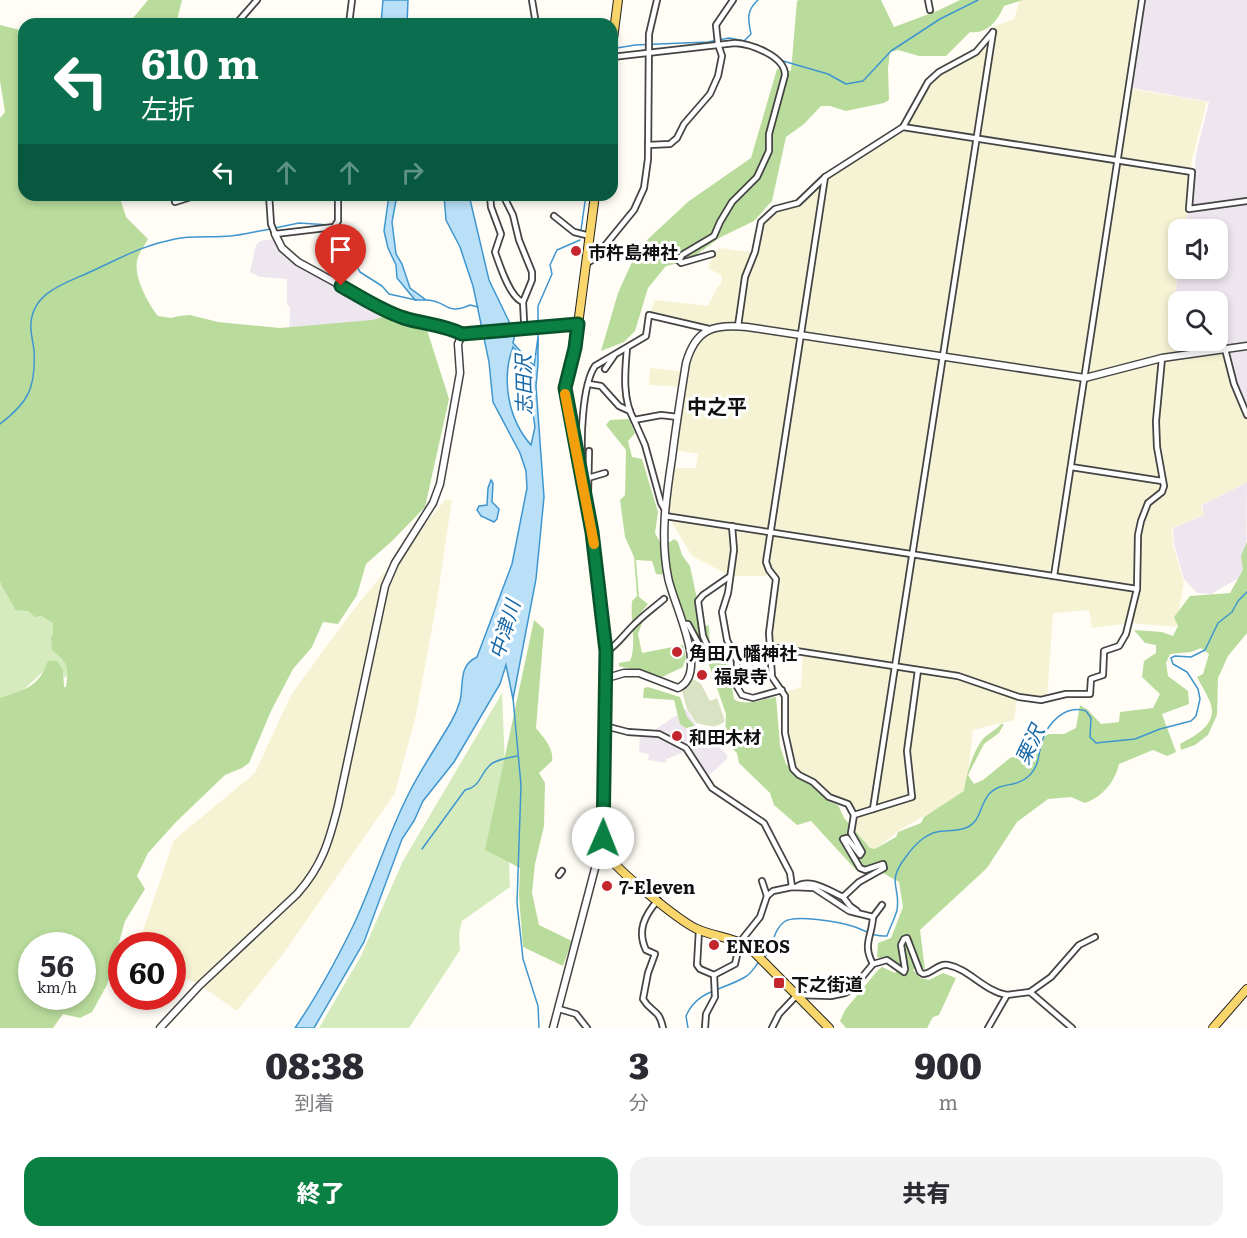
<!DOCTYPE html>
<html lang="ja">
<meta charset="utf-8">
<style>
body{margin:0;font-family:Literata,"Noto Sans JP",serif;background:#f2f2f3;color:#2b2b33;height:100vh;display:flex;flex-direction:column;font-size:22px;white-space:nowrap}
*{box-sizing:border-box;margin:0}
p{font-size:20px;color:#7c7c81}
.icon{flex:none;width:33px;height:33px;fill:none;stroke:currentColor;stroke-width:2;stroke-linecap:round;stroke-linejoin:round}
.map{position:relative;height:1028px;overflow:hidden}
.panel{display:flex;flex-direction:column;background:#fff;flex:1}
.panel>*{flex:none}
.guide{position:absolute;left:18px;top:18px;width:600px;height:183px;border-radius:18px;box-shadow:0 3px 9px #0003;background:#0b6e4f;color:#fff;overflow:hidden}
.controls{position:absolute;left:1168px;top:219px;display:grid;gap:12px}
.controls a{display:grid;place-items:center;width:60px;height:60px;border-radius:12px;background:#fff;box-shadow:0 3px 9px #0003;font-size:30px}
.speed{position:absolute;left:18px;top:932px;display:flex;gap:12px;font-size:30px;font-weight:700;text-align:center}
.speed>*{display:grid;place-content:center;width:78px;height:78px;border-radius:50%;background:#fff;box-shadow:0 3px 9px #0003;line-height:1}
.speed small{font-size:15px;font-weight:400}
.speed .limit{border:9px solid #d22;background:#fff;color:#111}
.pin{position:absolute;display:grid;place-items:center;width:51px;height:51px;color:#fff;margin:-62px -26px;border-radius:50% 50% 50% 0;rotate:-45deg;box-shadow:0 0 6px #0007}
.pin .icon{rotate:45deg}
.me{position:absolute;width:66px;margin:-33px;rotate:1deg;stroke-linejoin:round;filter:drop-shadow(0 0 4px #0008)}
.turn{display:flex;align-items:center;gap:21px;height:126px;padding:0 24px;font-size:27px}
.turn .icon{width:78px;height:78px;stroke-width:2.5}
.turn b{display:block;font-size:42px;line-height:51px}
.lanes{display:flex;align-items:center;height:57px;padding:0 24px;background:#0003;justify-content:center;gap:30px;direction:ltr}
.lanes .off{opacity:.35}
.eta{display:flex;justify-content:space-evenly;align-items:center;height:102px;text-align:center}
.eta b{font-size:36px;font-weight:800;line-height:42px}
.primary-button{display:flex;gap:12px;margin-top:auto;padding:12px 24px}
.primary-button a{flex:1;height:69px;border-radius:18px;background:#0b8043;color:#fff;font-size:24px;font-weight:800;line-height:69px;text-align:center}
.primary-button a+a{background:#f2f2f3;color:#2b2b33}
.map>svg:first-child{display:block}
.industrial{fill:#eee6ef}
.farmland{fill:#f6f3d4}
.green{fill:#d5ebbd}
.forest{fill:#b9dc9c;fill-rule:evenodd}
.cemetery{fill:#d9e3c4}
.water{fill:#b9e0f7;stroke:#3f96cf;stroke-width:1.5;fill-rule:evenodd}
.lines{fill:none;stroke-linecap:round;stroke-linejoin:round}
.stream{stroke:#3f96cf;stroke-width:1.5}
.minor-casing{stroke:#444;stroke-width:8}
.tertiary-casing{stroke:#444;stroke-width:9}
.primary-casing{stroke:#222;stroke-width:10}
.minor{stroke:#fff;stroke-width:4.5}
.tertiary{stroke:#fff;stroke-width:6}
.primary{stroke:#f9d66b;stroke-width:8}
.route-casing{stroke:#07532c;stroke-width:15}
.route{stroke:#0b8043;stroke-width:10}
.slow{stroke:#f59e0b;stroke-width:10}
.poi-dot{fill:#c4262e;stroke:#fff;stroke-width:2}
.labels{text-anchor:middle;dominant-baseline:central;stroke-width:6;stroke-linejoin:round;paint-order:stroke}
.poi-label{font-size:18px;font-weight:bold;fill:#111;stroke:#fff;text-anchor:start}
.water-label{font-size:20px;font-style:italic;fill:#1768a6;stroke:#fff}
.neighbourhood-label{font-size:20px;font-weight:bold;fill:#111;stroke:#fff}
</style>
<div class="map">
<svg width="1247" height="1028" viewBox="0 0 1247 1028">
<rect width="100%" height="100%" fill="#fffdf5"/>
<g class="industrial">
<polygon points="1146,0 1247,0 1247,411 1239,395 1228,354 1222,347 1218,329 1218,302 1179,302 1179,316 1173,317 1179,258 1179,268 1218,268 1218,230 1183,229 1193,193 1196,154 1209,102 1132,88"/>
<polygon points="274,239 286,255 401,320 289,335 290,308 287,304 287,279 260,277 250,272 256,245 260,241"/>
<polygon points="1247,482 1246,574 1211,594 1197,593 1184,579 1174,544 1173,528 1204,515 1202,505"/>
<polygon points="686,709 695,724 727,755 727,759 706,778 692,751 666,735 653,731"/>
<polygon points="640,733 652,734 665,737 687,751 666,759 666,763 648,760 649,754 639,752"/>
</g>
<g class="farmland">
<polygon points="1020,0 1140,0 1127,88 1207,102 1192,160 1187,209 1188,213 1183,229 1179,230 1179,256 1173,317 1179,317 1179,340 1218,340 1218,331 1237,396 1247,418 1247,482 1201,505 1204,515 1172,528 1173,545 1184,582 1176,626 1247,587 1176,627 1131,623 1092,628 1089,610 1053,613 1047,699 1017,700 1014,720 973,730 966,793 944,807 920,818 898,831 871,853 853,832 852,808 833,798 802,775 793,764 787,734 786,692 801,687 803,650 775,646 773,643 772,633 779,578 773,570 765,576 731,576 692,556 671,521 669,512 674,468 696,468 698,454 676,450 685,387 649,385 650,368 688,372 696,345 708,334 707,327 651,311 655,300 708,306 718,286 720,286 722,279 722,276 708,268 715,252 721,248 756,253 762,222 779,208 798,204 827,178 906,130 906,124 930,82 942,72 965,61 977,52 989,39 995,26 1014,19"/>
<polygon points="446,499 452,500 436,607 416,715 395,793 283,954 237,1011 200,985 173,973 172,945 138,945 174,840 255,773 291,695 353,610"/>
</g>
<g class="green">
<polygon points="0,536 79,664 65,678 56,663 46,669 20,693 0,699"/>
<polygon points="502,693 510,887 462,921 459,934 460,950 409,1028 319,1028 361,956 403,861"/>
</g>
<g class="forest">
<polygon points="148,0 182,0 176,24 128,24"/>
<path d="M799,0H881L894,27L937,11L960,0H1023L1004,6C997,21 988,34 970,32L946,56H919L898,50L890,52L888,68L889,100L884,103L846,111L830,106H821L804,124L786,137L772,201L754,221L719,238L688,261L666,266L648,288L635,331L624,342L601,351L618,293L632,262L648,239L689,201L751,158L777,69L791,71L797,1Z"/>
<path d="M0,25L24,31V195H119L126,217L148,239C145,245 138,254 137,261C134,278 148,303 158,316L171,318L179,316L190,315L218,322L280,328L372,320L393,314L421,325L427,330L449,399L425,507L392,541L366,564L357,595L338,624L323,622L312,647L293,669L271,711L249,763L242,768L225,775L176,822L148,853L137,876L145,889L125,921L107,985L92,1012L80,1018L63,1014L53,1028H0V698C26,689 38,688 48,661H57L63,670L64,687H66C69,666 68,663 52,650L51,637L53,634V623L42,616L35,617L28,611L15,610C11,599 4,592 0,581V118L5,112L0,81ZM32,945H82V996H32Z"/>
<path d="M629,419L635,433L628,441L632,457L642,459L658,512L655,533L660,542H670L674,539L678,542L682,555L690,566L703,627L709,625L710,651L713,654L721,649L726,653L734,699C745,707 764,699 776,697L780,746L786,764L830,802L838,805L844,818L870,848L875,849L896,837L898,832L921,823L924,817L964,791C966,775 972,754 982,740C987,734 996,730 1001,724H1004L999,733L984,744L968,775L974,784L983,780L1010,758L1027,752L1048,734H1064L1076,728L1080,705L1088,710L1101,724L1119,722L1120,712L1153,708L1160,694L1142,677L1144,661L1156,653V645L1145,643L1134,630L1162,632L1173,636L1178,626L1174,617L1190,596L1230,593L1243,570L1241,556L1247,542V633L1228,656L1218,678L1217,715L1208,735L1195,745L1181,750L1180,744C1195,736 1219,724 1210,702C1207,694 1201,685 1197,677L1203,674L1209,654L1201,648L1191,652L1170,654L1166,663L1168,676L1188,691L1189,704L1162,714L1176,752L1167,756L1153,750L1119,764C1115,782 1102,797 1085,803L1071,797L1048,799L1017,822L987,868L920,930L925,970L919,964L913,970L920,978L929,980L943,973L956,978L939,1015L933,1017L927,1028H846L840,1021L845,1010L878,970L882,967L895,973L898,967L885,959L877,957L878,943L891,938L903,907L899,882L874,868L856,870L811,821L797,825L774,805L770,793L739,763L737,753L725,741L726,714L708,662H701C688,634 676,605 670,575L656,574L652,561L636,560L639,597L648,604L637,617L642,623L638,634L642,653L683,645L686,657L683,667L662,677L619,666V663L630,661C637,645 630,620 632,601L637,596L634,557L625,537L620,500L625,495L626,450L606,425L610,420Z"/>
<path d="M534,620L544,629L536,728C544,738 554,748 552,761L539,773L545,783L544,826L535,864L532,893L539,925L572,941L563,966L523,947L519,896L520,868L485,850Z"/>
<polygon points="648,687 680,697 687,717 694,725 692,728 686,728 680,724 674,700 643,698 644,688"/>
</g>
<path class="cemetery" d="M692,678L701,684L710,701L717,698L725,721C714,730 708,725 696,723L687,709L682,691L688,686Z"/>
<g class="water">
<polygon points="383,0 408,0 407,24 381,24"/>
<polygon points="389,195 397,195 392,222 396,254 402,264 410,288 426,300 415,300 397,278 396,265 388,248 384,231"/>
<path d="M444,195H469L489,280L515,334L513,343L534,366L538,337V364L536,386L544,497L536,579L513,699L506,665L500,684L454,762L423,801L414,821L402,839L364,942L314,1028H295C317,996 337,959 354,924C374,881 387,836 409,793C421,769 437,746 451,722C455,715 458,708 460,701C464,683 458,666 477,657L512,564L527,488L526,471L520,453L493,402L489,362L473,286L460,247L446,220ZM513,347L531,367L529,388L535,427L531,445C508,419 501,379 513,347Z"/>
<polygon points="491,480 493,483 492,502 499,509 497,519 494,522 481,516 477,510 479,506 487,505 488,488"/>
</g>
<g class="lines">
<g class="stream">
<path d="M745,40L751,34C748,19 746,11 758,0"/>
<polyline points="617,48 635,45 708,42 729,38 745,41 758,46"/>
<polyline points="765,49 783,61 828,74 846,84 863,81 891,51 940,19 978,0"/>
<polyline points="275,228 299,223 330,225"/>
<polyline points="337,228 342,232 347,248 360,272 382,286 389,294 416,300"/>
<polyline points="581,230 586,195"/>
<path d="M427,300C448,301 446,316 470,305L478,307"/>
<polyline points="538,326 538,306 552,274 550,265 557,250 580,240"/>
<polyline points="538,331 538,347"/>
<path d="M0,424C29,402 36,387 34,350C33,341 30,332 31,323C33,292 66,283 90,272C121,258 140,246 175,239C193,235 212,238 230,236C244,235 257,231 271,229"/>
<polyline points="513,698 521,785 517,903 523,959 538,1006 539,1028"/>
<path d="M422,849L465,790C481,786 479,776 489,766C495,759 509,758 517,756"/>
<path d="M764,958C774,948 772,931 784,922C794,914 839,922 852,926C865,930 873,937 887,936C890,927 895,918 897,910C901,887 886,883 905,858C915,844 927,831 945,831C953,830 960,831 968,827C981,821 980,803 990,793C1002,781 1015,789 1030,775C1040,764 1038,754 1042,741C1048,723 1065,704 1086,711L1091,718L1090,737L1096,743L1135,739L1160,729L1191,721L1196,716L1200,699L1198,689L1187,672L1173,664L1171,658L1175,656L1191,657L1205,650L1218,623L1232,612L1238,601L1247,592"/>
<path d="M688,1028L686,1016C698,989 722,991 745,977C751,974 754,968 758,963"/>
</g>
<g class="minor-casing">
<g id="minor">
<polyline points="532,0 536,24"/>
<polyline points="928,0 930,10"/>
<polyline points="236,24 257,0"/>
<polyline points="349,24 352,0"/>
<path d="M612,57L735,43C751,44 785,56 785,75L769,134V151L757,177L732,202L720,222L714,236L682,255L679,261L681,263L712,254"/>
<polyline points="903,127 928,82 939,72 976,52 993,32"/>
<polyline points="648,145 670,144 677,138 684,124 710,94 718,76 722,56 718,44 716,25 733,0"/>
<polyline points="269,195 271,224 275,234 334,227 338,221 338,195"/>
<path d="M490,195L491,207L501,234L495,252C500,266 510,298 523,302"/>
<polyline points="503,195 513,215 519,240 532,272 532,280 523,302 524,321"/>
<polyline points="175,202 197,195"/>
<polyline points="554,216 574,232 590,236"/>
<polyline points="587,263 594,259 634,210 644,188 648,159 649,34 657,0"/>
<polyline points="738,326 745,277 755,252 761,222 775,209 798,203 825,177"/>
<path d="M627,348C625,371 622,399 634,420L661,415L678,417"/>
<polyline points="1225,349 1234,384 1247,415"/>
<polyline points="605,369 614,356"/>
<polyline points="589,384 601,386 619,406 630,411"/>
<polyline points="634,420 645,445 661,503 665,510"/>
<polyline points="1071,467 1162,481"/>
<path d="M579,468L583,466C580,443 582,385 595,366L646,336L649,315L709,329"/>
<polyline points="588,478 605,473"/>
<polyline points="588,493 589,451"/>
<polyline points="665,516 1137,589 1138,535 1141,521 1148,503 1162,492 1164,486 1157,447 1156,421 1162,358"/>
<polyline points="732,526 734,550 728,593 722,612 727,640 737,661 736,685 742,695 753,698 782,690"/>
<polyline points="1054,576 1142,0"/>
<polyline points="1137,589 1126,634 1119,646 1104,651 1103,675 1091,679 1090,694 1066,694 1041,700 1019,697 958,676 770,647 769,633 776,579 769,570 766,562 825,177 903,127 1192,172 1189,209 1247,201"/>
<polyline points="683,624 688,624 702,650 705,649 707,645 703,636 698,601 703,595 729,577"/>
<polyline points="770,647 772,677 785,696 785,733 793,769 799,775 813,782 829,797 848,804 854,815"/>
<path d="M607,651C617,646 628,629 638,621C646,613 656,606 664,599"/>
<polyline points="605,726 628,732 659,734 686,748 712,788 764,823 790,873 792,887"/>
<polyline points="873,809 993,32"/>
<polyline points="559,875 562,871"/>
<polyline points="762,881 767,896"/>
<path d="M796,887C810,877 829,891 843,897L859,882L884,868L883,864L865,870L860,868L843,839L847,838L860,855L862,852L851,833L854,815L912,797L907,751L918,670"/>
<polyline points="843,897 850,906 857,911 857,913"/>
<path d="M658,900C644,916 637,931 646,950L655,954L648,973L643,999C651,1013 659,1008 663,1028"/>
<polyline points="699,930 697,965 700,969 714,975 735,964 740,942 760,917 767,896 773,891 792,887 814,888 849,911 873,917 882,905"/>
<path d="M873,964L887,960L904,972L905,969L901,945L904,939L907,938L920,972L923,974C932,974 938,963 948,965C969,969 984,991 1007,995"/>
<polyline points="1030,992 1051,977 1079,945 1095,937"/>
<polyline points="559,1009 576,1014 587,1028"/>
<polyline points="705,1028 706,1014 715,997 714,975"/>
<path d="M772,1028L779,1014L797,995L831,996L845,993L853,988L873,964C862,944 872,937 873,917"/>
<polyline points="988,1028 1007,995 1030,992 1072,1028"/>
</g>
</g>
<g class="tertiary-casing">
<g id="tertiary">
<polyline points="275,234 282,248 298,262 391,313 418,322 454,330 462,334 578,324"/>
<path d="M607,678L624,673H639L678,688C711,673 672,602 668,577C660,538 666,497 672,458C676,426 681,394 686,363C696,328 714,324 747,327L1085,378L1162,358L1247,346"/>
<path d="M160,1028L200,985L297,894C322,866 329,842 338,806L385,586L395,563L433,503L440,484L460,373L458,344L462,334"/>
<polyline points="553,1028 598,857 604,847"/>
</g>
</g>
<g class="primary-casing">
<g id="primary">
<polyline points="612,47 618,0"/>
<path d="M595,195L576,340L565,388L592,532L606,651L602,828C603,838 603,847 608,855C616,870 681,922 697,929C715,937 732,937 749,947L829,1028"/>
<polyline points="1213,1028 1247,989"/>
</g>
</g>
<use href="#minor" class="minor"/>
<use href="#tertiary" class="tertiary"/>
<use href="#primary" class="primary"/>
</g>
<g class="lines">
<g class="route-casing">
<path id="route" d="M341,286C361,297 382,311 404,318C423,324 444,325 462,334L578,324L575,348L565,388L592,532L606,651L603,838"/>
</g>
<use href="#route" class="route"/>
<polyline class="slow" points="565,394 594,544"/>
</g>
<g class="poi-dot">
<circle cx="576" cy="251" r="6"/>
<circle cx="677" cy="652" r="6"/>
<circle cx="702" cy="675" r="6"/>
<circle cx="677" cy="736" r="6"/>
<circle cx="607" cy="886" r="6"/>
<circle cx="714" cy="945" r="6"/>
<rect x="773" y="977" width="12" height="12" rx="3"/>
</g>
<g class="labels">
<g class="poi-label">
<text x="588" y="251">市杵島神社</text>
<text x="689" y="652">角田八幡神社</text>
<text x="714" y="675">福泉寺</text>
<text x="689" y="736">和田木材</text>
<text x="619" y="886">7-Eleven</text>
<text x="726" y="945">ENEOS</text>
<text x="791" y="983">下之街道</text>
</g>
<g class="water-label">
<text transform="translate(522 385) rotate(-91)">志田沢</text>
<text transform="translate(503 629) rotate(-73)">中津川</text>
<text transform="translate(1028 744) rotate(-65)">栗沢</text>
</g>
<g class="neighbourhood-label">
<text x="717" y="405">中之平</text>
</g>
</g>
</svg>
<div class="controls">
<a><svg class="icon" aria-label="sound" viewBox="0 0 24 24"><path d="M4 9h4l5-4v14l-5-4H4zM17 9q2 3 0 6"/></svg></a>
<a><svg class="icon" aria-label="search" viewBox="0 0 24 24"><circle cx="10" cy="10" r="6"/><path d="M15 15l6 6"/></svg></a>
</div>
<div class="speed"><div>56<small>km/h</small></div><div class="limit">60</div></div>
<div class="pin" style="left:341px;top:286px;background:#d93025"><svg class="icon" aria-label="arrive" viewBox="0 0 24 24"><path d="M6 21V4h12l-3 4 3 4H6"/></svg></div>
<svg class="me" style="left:603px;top:838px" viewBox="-20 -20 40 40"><circle r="19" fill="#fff"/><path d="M0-13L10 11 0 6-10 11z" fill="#0b8043"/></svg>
<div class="guide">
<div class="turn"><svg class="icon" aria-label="left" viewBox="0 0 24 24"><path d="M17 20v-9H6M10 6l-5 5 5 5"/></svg><div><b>610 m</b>左折</div></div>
<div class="lanes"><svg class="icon" aria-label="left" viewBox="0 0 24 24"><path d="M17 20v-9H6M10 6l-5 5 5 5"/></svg><svg class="icon off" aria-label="ahead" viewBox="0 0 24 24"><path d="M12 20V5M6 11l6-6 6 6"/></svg><svg class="icon off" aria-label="ahead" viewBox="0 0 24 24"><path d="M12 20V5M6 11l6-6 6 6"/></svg><svg class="icon off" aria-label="right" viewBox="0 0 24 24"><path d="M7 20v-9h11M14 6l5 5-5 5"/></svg></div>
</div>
</div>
<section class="panel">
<div class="eta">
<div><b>08:38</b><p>到着</p></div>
<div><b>3</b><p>分</p></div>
<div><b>900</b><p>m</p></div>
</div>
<div class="primary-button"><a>終了</a><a>共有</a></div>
</section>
